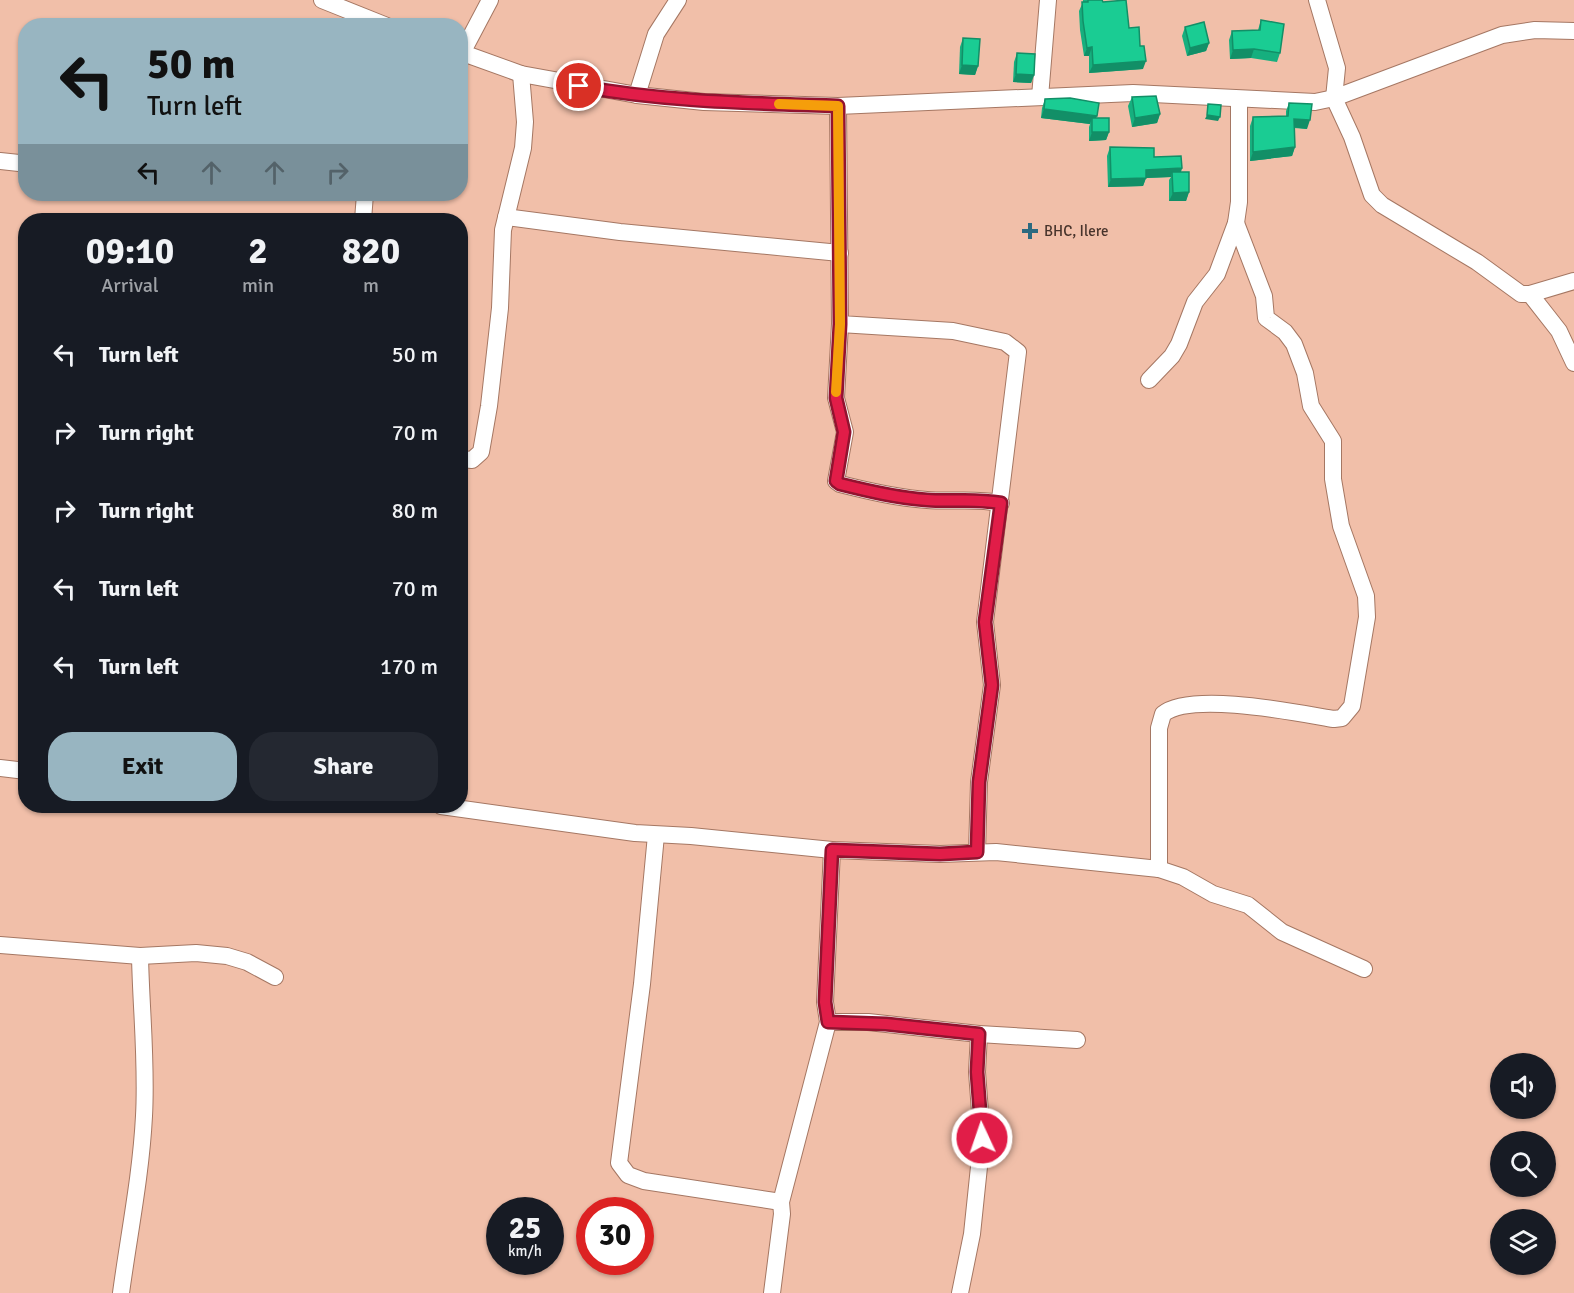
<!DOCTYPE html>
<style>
body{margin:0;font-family:Signika,sans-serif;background:#242831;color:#f1f3f6;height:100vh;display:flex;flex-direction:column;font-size:22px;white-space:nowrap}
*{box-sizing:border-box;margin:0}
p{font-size:20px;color:#9ea1a6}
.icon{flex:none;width:33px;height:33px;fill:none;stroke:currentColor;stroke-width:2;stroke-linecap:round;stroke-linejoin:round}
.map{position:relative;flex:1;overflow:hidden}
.details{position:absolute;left:18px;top:213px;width:450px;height:600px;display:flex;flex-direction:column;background:#171b24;border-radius:24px;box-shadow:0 2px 4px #0004}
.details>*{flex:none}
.guide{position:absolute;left:18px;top:18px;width:450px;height:183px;border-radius:24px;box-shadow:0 2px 4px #0004;background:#98b5c1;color:#111;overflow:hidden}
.fabs{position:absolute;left:1490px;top:1053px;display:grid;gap:12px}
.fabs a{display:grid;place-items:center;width:66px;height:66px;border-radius:50%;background:#171b24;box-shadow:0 2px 4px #0004;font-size:30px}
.speed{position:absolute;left:486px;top:1197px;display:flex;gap:12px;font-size:30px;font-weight:700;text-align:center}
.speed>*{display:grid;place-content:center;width:78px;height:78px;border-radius:50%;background:#171b24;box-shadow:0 2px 4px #0004;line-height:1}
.speed small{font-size:15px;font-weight:400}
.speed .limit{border:9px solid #d22;background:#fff;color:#111}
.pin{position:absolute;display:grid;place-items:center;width:51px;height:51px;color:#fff;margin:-26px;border:3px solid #fff;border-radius:50%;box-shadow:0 2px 6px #0007}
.me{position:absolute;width:66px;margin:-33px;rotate:357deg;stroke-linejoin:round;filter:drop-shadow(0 0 4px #0008)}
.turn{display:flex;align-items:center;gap:21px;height:126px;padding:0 30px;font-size:27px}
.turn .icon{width:78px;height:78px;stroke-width:2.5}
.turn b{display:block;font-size:42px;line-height:51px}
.lanes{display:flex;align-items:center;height:57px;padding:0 30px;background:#0003;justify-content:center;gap:30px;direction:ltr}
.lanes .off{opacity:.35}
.eta{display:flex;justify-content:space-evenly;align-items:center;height:102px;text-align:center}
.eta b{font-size:36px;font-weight:700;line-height:42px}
.button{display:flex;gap:12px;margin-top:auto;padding:12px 30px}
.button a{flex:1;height:69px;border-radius:24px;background:#98b5c1;color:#111;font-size:24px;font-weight:700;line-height:69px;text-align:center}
.button a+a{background:#242831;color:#f1f3f6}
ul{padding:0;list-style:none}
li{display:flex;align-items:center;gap:18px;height:78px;padding:0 30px}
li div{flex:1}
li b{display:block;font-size:22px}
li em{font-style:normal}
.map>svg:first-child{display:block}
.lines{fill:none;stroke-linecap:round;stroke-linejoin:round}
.street-casing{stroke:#a57763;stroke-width:18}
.street{stroke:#fff;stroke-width:16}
.wall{fill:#16af7e}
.shaded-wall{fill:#128f67}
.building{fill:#1acc93;stroke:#128f67;stroke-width:1.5}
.route-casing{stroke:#92132f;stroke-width:15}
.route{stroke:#e11d48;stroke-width:10}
.slow{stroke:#f59e0b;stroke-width:10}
.poi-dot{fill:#2c6a80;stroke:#f1bfa9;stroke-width:2}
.labels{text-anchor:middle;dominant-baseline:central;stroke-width:4.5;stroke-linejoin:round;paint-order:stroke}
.poi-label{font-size:15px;fill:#47332b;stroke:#f1bfa9;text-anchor:start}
</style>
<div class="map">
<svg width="1574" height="1293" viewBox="0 0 1574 1293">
<rect width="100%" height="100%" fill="#f1bfa9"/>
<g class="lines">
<g class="street-casing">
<g id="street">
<polyline points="322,0 387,26"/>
<polyline points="1317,0 1337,68 1334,98 1352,137 1372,195 1382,205 1477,262 1521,294 1530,294 1574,281"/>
<polyline points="460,52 521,74 637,95 704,102 838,106 1133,93 1315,102 1334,98 1502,35 1535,30 1574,31"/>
<polyline points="462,53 490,0"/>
<polyline points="637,95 656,34 678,0"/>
<polyline points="1040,97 1048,0"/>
<polyline points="838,106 840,324 953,331 1005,342 1018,352 985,622 992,685 979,782 977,852"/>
<polyline points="0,161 19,163"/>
<polyline points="506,217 620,232 840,253"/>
<polyline points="363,220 365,194"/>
<polyline points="1530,294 1559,331 1574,363"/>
<path d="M840,324L836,398L845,432L836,481L840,484C868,491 897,498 927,500C954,502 973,498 1001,503"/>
<polyline points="1149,380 1172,356 1179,344 1195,302 1217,274 1236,223 1239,202 1239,100"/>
<polyline points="460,459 472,460 481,452 489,406 500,308 503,230 523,148 525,122 521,74"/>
<polyline points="0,768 26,771"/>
<polyline points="441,806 635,833 691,836 832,850 940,854 996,852 1159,869 1183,877 1213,894 1248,905 1282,932 1364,969"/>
<polyline points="656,835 642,984 619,1163 628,1175 644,1181 781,1202"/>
<path d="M1159,869V728L1163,714C1191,691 1298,713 1334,719L1342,718L1352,706L1367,617L1366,596L1341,526L1333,479V441L1311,406L1305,373L1294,344L1285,332L1266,318L1264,296L1236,223"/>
<polyline points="0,945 140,956 196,953 227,956 247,962 275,977"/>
<polyline points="828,1022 868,1022 979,1034 1077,1040"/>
<path d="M121,1293C129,1234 141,1175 144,1116C147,1062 141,1009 140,956"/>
<polyline points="772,1293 782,1214 781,1202 828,1022 825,1002 832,850"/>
<polyline points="960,1293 972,1234 982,1138 977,1072 979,1034"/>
</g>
</g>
<use href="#street" class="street"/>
</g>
<g class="wall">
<polygon points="1083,0 1102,0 1103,2 1129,28 1143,69 1089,73 1089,56 1084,56 1080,30 1079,11 1083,2"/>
<polygon points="1261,20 1280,53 1277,62 1251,58 1230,59 1229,40 1232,31 1258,30"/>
<polygon points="1185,27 1209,43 1206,51 1187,56 1182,36"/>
<polygon points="963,38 978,66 975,75 959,74 960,47"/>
<polygon points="1017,53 1034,75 1031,83 1013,82 1014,62"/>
<polygon points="1132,97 1160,114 1157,123 1132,127 1128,106"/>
<polygon points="1045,99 1096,118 1109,132 1106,140 1089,141 1089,127 1090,124 1041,118 1042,108"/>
<polygon points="1289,103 1307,129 1294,128 1295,147 1292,156 1250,161 1250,126 1253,117 1286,116 1286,111"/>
<polygon points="1110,147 1154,157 1182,168 1181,172 1189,192 1186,201 1169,201 1169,180 1171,177 1146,178 1143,186 1108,187 1107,156"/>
</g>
<g class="shaded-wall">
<polygon points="1209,43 1206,51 1187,56 1190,48"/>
<polygon points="1092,47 1089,56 1084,56 1087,48"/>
<polygon points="1254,49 1251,58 1230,59 1233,50"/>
<polygon points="1146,61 1143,69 1089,73 1093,65"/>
<polygon points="962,65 978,66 975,75 959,74"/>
<polygon points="1016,74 1034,75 1031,83 1013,82"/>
<polygon points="1044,109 1097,116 1094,124 1092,118 1090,124 1041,118"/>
<polygon points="1160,114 1157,123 1132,127 1135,118"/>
<polygon points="1207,115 1220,117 1218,121 1205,119"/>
<polygon points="1294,119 1310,120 1307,129 1291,127"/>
<polygon points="1092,132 1109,132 1106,140 1089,141"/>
<polygon points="1295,147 1292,156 1250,161 1253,152"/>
<polygon points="1182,168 1179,177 1172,172 1171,177 1146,178 1143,186 1108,187 1111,179 1146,170"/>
<polygon points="1189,192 1186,201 1169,201 1173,193"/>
</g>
<g class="building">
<polygon points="1088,0 1102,0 1103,2 1126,0 1129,28 1139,27 1140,46 1144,46 1146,61 1093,65 1092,47 1087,48 1083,21 1082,2 1088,2"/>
<polygon points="1261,20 1284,24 1280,53 1254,49 1233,50 1232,31 1260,30"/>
<polygon points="1204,22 1209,43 1190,48 1185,27"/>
<polygon points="963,38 980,39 978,66 962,65"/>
<polygon points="1017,53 1035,54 1034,75 1016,74"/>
<polygon points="1156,96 1160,114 1135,118 1132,97"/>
<polygon points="1070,98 1099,103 1097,116 1044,109 1045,99"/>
<polygon points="1289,103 1312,104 1310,120 1294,119 1295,147 1253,152 1253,117 1288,116"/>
<polygon points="1208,104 1221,105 1220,117 1207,115"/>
<rect x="1092" y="118" width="17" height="14"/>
<polygon points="1110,147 1154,148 1154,157 1181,156 1182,168 1146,170 1146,178 1111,179"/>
<polygon points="1172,172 1189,172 1189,192 1173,193"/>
</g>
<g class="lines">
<g class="route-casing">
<path id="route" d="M579,86C665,102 751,103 838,106L840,324L836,398L844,432L836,481L840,484C868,491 897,498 927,500C954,502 973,498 1001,503L985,622L992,685L979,782L977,852L940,854L832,850L825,1002L828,1022L886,1024L979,1034L977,1072L982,1138"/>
</g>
<use href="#route" class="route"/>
<polyline class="slow" points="779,104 838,106 840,324 836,392"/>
</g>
<path class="poi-dot" d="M1027 222h6v6h6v6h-6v6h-6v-6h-6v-6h6z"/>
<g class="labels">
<g class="poi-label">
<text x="1044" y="231">BHC, Ilere</text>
</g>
</g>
</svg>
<div class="fabs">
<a><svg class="icon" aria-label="sound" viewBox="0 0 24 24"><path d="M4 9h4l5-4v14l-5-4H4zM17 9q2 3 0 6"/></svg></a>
<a><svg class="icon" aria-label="search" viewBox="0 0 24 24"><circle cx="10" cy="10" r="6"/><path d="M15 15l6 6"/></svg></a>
<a><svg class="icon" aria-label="layers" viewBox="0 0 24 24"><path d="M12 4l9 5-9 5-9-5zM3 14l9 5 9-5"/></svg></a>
</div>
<div class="speed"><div>25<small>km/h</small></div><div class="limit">30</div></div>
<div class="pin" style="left:579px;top:86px;background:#d93025"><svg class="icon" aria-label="arrive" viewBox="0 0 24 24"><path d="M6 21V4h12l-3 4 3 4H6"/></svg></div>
<svg class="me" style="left:982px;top:1138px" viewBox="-20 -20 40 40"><circle r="17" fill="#e11d48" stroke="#fff" stroke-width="3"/><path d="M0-11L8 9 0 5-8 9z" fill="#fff"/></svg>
<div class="guide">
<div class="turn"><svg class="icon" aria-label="left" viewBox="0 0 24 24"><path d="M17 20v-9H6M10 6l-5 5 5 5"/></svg><div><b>50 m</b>Turn left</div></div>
<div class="lanes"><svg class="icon" aria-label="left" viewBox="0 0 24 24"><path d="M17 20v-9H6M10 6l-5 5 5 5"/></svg><svg class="icon off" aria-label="ahead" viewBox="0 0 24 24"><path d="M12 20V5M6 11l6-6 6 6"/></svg><svg class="icon off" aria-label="ahead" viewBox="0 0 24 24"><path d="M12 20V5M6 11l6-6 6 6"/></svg><svg class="icon off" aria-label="right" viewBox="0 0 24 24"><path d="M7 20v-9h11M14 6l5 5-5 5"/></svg></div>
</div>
<section class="details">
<div class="eta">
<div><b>09:10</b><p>Arrival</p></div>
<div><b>2</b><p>min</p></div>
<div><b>820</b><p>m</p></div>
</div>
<ul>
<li><svg class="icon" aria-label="left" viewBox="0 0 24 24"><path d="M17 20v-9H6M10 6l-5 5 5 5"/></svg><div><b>Turn left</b></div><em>50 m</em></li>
<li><svg class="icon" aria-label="right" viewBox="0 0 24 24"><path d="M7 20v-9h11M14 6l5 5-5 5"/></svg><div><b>Turn right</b></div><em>70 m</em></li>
<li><svg class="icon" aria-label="right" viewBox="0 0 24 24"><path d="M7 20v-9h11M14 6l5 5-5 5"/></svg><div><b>Turn right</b></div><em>80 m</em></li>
<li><svg class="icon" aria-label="left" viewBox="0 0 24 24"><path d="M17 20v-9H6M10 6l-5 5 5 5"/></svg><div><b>Turn left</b></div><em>70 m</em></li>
<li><svg class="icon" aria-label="left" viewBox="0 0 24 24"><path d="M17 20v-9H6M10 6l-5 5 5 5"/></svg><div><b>Turn left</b></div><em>170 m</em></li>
</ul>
<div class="button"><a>Exit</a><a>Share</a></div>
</section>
</div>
